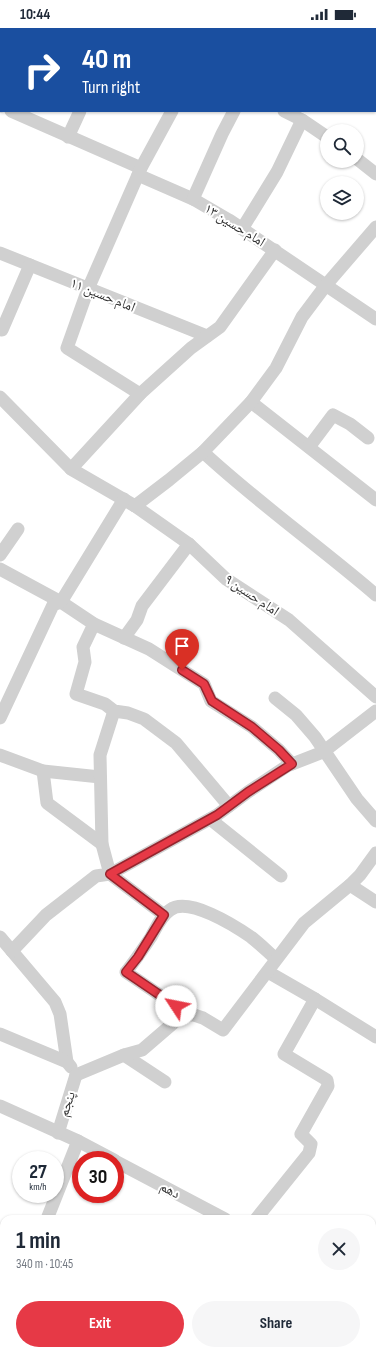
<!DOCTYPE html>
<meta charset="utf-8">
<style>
body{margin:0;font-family:"Sofia Sans Condensed","Noto Naskh Arabic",sans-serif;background:#f6f6f7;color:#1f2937;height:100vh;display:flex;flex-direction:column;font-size:15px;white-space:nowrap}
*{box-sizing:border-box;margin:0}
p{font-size:13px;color:#747a83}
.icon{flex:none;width:22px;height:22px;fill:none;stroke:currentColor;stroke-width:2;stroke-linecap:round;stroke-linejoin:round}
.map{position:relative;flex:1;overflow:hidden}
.sheet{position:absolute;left:0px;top:1187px;width:376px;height:140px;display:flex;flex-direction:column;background:#fff;border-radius:12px 12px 0 0;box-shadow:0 1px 3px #0004}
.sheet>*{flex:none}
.banner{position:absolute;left:0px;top:0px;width:376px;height:84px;box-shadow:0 1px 3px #0004;background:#1a4fa0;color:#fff;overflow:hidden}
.tools{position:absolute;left:320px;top:96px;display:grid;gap:8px}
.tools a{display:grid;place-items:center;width:44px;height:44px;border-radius:50%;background:#fff;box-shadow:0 1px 3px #0004;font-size:20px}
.speed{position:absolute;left:12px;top:1123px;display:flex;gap:8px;font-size:20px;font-weight:700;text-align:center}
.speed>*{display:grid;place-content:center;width:52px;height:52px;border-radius:50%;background:#fff;box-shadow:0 1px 3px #0004;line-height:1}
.speed small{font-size:10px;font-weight:400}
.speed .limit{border:6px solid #d22;background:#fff;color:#111}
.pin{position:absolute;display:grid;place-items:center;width:34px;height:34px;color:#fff;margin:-41px -17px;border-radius:50% 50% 50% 0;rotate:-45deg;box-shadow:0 0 4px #0007}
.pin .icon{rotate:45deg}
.me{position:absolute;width:44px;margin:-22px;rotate:304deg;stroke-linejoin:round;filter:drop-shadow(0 0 3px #0008)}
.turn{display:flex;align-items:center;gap:14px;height:84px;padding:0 16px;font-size:18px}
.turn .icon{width:52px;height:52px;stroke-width:2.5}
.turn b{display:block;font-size:28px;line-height:34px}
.round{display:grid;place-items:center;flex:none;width:42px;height:42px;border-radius:21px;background:#f6f6f7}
.summary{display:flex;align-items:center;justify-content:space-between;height:68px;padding:0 16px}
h1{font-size:24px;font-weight:700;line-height:30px}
.action{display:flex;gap:8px;margin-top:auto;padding:8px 16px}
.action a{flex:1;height:46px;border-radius:24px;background:#e63946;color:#fff;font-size:16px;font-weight:700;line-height:46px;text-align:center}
.action a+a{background:#f6f6f7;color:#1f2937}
.status{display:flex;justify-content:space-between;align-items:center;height:28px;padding:0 20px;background:#fff;direction:ltr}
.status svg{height:11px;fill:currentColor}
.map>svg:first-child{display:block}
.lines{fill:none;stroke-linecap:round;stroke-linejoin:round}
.street{stroke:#d0d0d0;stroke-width:13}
.route-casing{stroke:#96252e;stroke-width:10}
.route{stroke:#e63946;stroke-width:7}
.labels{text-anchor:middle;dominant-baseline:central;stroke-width:4;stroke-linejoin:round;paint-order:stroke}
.street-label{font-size:14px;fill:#333;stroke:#fff}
</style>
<div class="status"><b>10:44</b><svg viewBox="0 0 49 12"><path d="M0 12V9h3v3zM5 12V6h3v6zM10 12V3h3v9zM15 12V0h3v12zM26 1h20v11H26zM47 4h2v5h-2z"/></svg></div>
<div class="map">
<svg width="376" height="1327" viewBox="0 0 376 1327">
<rect width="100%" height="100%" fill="#fff"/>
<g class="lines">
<g class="street">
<polyline points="117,0 119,1"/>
<polyline points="302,0 304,1"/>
<polyline points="217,1 218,0"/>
<polyline points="375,45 376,46"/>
<polyline points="0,78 1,78"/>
<polyline points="11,83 141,140"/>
<polyline points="284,83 302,92 327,109"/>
<polyline points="68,109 80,83"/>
<polyline points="357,131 376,146"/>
<polyline points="138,147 193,171 229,192 376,291"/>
<polyline points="193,171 222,106 234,83"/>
<polyline points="242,201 277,144 302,92"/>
<polyline points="0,225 207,308"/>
<polyline points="2,302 30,237"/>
<polyline points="140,366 67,320 88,261 141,140 172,83"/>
<polyline points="0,369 71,441 135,478 189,516 226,551 289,592 376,669"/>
<polyline points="251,374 376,472"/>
<polyline points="309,419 333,387 350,396 368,410"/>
<path d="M203,424C258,475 319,518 376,567"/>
<polyline points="71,441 140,366 191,320 220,299 275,222"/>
<polyline points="135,478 169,452 203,424 251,374 276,340 302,289 326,257 376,199"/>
<polyline points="0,527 18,501"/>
<polyline points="0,541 61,574 94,596 149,621 204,656 211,673 252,699 279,722 292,736"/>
<polyline points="94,596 83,619 85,634 76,666 105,676 114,683 128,685 144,691 176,715 229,778"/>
<polyline points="124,610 137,592 142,578 189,516"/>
<polyline points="275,670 296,687 315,709 357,771 376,793"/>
<polyline points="0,690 53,577 61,574 124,471"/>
<polyline points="0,727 43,743 100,749"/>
<polyline points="43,743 47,775 102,816"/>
<polyline points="210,791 281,848"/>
<polyline points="350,857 376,874"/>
<polyline points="164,887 110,846 217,787 248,764 287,738 323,724 376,683"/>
<polyline points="0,909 55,974 60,986 67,1034"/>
<polyline points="12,923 46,887 96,848 110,846 102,816 100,727 114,683"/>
<polyline points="268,944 315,971 376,1009"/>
<path d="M176,978L126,944C135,933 143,921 151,909C156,900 161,888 170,882C188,868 235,898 251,909C260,916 268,924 276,931"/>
<polyline points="0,1006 67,1034 71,1039"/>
<polyline points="124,1027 165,1054"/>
<polyline points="76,1047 124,1027 142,1022 178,991 186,987 194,987 203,990 223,1002 304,895 350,857 360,847 376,825"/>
<polyline points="0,1078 78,1113 114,1132"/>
<polyline points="58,1105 76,1047"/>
<polyline points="115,1133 225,1191"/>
<polyline points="47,1191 78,1113"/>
<polyline points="256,1191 309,1125 311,1116 301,1106 328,1058 327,1052 284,1026 315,971"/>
<polyline points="372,1222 376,1215"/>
<polyline points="372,1233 376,1235"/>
<polyline points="0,1263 4,1257"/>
<polyline points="0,1291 4,1294"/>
<polyline points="40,1323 45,1327"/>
<polyline points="194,1323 199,1327"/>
<polyline points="282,1323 287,1327"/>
<polyline points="243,1327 245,1323"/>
</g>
</g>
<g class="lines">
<g class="route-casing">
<polyline id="route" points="176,978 126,944 138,929 164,887 110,846 217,787 248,764 292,736 279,722 252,699 212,673 204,656 182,642"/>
</g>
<use href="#route" class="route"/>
</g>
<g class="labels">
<g class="street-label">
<text transform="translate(235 197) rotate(32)">امام حسین ۱۳</text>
<text transform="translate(103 267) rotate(22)">امام حسین ۱۱</text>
<text transform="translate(252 567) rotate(34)">امام حسین ۹</text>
<text transform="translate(67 1076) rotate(-72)">پنجم</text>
<text transform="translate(170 1162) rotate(28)">دهم</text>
</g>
</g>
</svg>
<div class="tools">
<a><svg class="icon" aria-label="search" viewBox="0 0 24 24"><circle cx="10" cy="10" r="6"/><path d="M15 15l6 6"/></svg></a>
<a><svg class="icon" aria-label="layers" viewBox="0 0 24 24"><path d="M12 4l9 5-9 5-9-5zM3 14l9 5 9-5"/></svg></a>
</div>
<div class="speed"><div>27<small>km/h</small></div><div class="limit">30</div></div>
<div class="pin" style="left:182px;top:642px;background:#d93025"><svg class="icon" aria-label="arrive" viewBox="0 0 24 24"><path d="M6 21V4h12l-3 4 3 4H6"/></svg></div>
<svg class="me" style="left:176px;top:978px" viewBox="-20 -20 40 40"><circle r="19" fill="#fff"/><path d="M0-13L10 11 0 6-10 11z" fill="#e63946"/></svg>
<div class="banner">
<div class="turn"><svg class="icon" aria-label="right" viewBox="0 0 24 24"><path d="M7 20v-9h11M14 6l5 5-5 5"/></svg><div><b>40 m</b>Turn right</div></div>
</div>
<section class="sheet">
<div class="summary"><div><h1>1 min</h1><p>340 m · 10:45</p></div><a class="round"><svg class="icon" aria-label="close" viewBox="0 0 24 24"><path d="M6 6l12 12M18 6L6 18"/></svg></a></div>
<div class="action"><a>Exit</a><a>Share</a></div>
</section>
</div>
